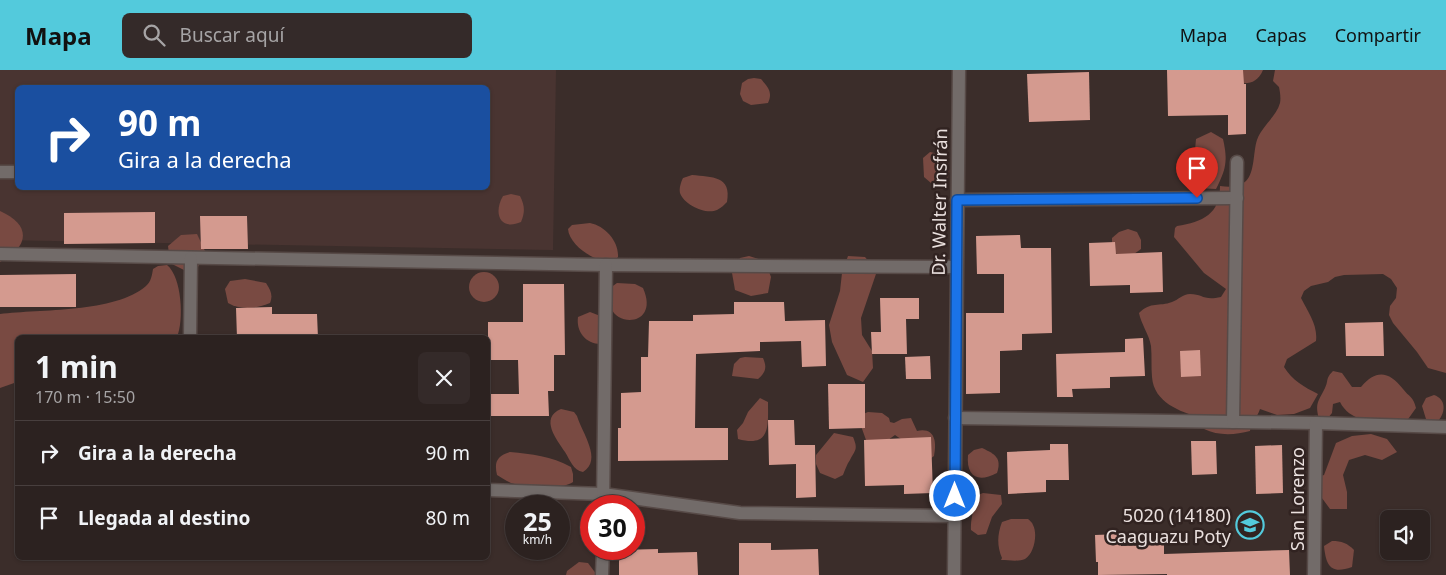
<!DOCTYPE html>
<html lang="es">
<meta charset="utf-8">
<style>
body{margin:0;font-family:"Noto Sans",sans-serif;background:#342a29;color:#f1f3f6;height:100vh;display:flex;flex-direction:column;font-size:19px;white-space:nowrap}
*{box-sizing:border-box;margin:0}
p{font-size:16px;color:#a6a4a5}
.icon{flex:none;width:28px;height:28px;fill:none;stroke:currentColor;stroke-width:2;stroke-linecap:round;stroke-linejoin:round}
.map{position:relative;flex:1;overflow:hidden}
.sheet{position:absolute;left:15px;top:265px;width:475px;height:225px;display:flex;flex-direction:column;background:#2c2220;border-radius:8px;box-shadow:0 1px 4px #0004,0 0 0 1px #483f3e}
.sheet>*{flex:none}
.hud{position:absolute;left:15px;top:15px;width:475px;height:105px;border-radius:8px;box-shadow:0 1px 4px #0004,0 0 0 1px #483f3e;background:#1a4fa0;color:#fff;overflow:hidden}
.tools{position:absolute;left:1380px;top:440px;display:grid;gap:10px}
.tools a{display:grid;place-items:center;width:50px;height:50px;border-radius:8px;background:#2c2220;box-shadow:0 1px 4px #0004,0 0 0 1px #483f3e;font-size:25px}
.speed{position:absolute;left:505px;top:425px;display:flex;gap:10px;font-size:25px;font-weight:700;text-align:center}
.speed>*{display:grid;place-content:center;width:65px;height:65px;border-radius:50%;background:#2c2220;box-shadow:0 1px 4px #0004,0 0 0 1px #483f3e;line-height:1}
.speed small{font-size:12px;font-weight:400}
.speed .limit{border:8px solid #d22;background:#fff;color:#111}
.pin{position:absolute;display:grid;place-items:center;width:42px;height:42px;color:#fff;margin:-51px -21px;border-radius:50% 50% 50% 0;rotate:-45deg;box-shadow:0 0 5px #0007}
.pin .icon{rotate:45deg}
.me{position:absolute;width:55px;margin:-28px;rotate:0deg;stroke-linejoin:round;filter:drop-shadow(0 0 4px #0008)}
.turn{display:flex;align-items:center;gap:18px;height:105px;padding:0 20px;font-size:22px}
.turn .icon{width:65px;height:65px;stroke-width:2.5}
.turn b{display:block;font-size:35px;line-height:42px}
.round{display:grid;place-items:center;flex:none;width:52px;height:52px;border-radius:8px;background:#342a29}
.headline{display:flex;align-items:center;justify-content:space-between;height:85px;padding:0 20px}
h1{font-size:30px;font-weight:700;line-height:38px}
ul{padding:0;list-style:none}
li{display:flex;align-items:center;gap:15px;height:65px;padding:0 20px;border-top:1px solid #483f3e}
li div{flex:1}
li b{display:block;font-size:19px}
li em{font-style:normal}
header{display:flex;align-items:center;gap:30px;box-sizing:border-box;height:70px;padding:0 25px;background:#53cadc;color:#111}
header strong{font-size:24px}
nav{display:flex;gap:28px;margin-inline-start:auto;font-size:18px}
.search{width:350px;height:45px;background:#342a29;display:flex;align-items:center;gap:12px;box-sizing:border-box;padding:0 18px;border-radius:8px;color:#a6a4a5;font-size:19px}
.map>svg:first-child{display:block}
.built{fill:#493431;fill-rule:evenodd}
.green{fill:#794a42}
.building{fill:#d49a8f}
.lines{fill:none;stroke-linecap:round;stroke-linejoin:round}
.minor-casing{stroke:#574a47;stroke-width:15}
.minor{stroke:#726b69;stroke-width:12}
.route-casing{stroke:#114b97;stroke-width:12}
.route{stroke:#1a73e8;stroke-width:9}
.labels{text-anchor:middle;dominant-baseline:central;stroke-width:5;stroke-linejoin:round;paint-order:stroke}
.street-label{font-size:18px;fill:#eae0de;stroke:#312321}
.poi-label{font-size:18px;fill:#eae0de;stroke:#312321;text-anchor:end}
</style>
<header>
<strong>Mapa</strong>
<div class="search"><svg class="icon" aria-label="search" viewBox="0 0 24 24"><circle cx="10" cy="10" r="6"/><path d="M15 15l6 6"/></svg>Buscar aquí</div>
<nav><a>Mapa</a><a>Capas</a><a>Compartir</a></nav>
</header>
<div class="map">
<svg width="1446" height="505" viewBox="0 0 1446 505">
<rect width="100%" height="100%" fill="#3b2d2a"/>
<path class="built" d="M0,0H556L553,180L0,170ZM18,18H488V118H18Z"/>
<g class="green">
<path d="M1207,0H1263C1252,26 1225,7 1207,0Z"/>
<path d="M1275,0H1446V303L1428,298L1417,282L1393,253L1389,245L1390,236L1396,228L1397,218L1391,209L1383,204L1344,205L1335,207L1328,212L1311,216L1304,221L1301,228C1308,242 1318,255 1316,271L1287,289L1284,297C1292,310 1304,317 1318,324L1310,338L1294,344L1277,345L1260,339C1257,348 1251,352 1250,361C1235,365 1218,366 1204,359L1200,348C1180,341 1154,333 1152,307C1151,297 1152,286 1151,276C1149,264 1141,254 1139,243C1151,231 1159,237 1172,232C1178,230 1183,224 1190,224C1203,224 1203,231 1221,227L1226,219L1204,203L1174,167L1175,158L1177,156C1203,152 1220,144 1220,116C1229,117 1238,118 1246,111C1255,102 1253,82 1257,70C1262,56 1276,47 1280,33C1281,28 1280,22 1279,17L1273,11Z"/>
<path d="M754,8L761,9C768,17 773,22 768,33L751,35L743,31L740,24L742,13L748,9Z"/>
<path d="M1211,62L1223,69C1228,91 1226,99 1216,119L1198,118L1193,102L1196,69Z"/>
<path d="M930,82C948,85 958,105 939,116L931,113L924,107L923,88Z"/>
<path d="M692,105C712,107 732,106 727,132C724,135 721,138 717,140C706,145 684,135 680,123C679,118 681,112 683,108Z"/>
<path d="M511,124L520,126C525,136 525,142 521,152C500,161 493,143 503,126Z"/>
<path d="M0,141C32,155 29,177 0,192Z"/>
<path d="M590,153C605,156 619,171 618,187L614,191C610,190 606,191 602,190C589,188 569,173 568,159L572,155Z"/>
<polygon points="1128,159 1137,162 1141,170 1141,179 1134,184 1117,185 1112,177 1112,168 1119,162"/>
<polygon points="197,164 205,181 198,197 186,201 170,193 168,176 181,165"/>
<polygon points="749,186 765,191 771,207 768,223 751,226 735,220 732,203 740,188"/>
<polygon points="848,186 865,187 877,201 861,248 862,265 872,281 873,298 863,312 847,305 832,272 829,255 840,221 842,203"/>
<path d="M167,195C182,207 184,251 177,267L18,268L17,312L0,318V244C40,239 115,243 146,216C151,212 152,205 153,199L158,196Z"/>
<circle cx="484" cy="217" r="15"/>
<path d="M245,209L266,213C271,221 273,225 270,233C256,239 240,240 228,233L225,219L230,211Z"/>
<path d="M617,213L635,214L643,218C659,254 619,258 611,238C608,232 610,224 610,218Z"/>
<path d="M590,242L603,247L601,274C585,274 576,261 578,247Z"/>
<path d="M745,287L763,288C767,297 766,302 758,309L732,306L734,294L740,288Z"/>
<path d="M1333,301L1342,303L1352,317H1361C1376,299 1389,301 1403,319C1409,327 1413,326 1416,338L1406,352C1383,351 1352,356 1340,332L1333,334L1332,343L1327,349H1319C1315,333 1318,332 1325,318C1329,310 1325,309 1333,301Z"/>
<path d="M1434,325C1446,329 1446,342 1438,351L1426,349L1422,336L1426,328Z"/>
<path d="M760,328L768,332C768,356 771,378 738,369L737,360L743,353L748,342Z"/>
<path d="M561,339L574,342L577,346C582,363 603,390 583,402C573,400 570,390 565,382C557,370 539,348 561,339Z"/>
<path d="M868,342L882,343L889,348L890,352L894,353L902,349L911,348L917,361C935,357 937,372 934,386L930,389L895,365L888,370H866L861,356L863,344Z"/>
<path d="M834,363L853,367C858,379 856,379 850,390C847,394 845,400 843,405L835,409L820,403L816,394V385Z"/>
<polygon points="1371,364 1387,369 1397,382 1382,390 1365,385 1349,390 1343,405 1347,422 1347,439 1330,439 1319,424 1321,406 1324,405 1336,373 1352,366"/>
<path d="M982,378C995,384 1002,388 997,403C978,413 966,407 968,385L974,380Z"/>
<path d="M510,382C532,384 551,386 571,397L573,404V412C563,420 523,417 511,413C506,411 501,407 497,405C494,392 497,386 510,382Z"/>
<path d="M983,423L1001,425L1002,434L992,447L986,464L978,465L971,460C970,449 975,438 975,426Z"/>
<path d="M1011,449H1028C1030,451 1032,452 1033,455C1038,464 1034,484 1025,489C1018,492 1009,490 1001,490L1002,488C997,476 997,465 1002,452Z"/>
<path d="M1332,471C1342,471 1347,473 1354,480L1352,497C1330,505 1326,495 1324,476Z"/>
<polygon points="579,492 588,493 597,505 566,505 567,501"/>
</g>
<g class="building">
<polygon points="1167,0 1243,0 1244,14 1246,14 1246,64 1228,65 1228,45 1168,46"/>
<polygon points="1089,2 1090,50 1029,52 1027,4"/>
<polygon points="155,142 155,173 64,174 64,143"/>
<polygon points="200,146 247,146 248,179 201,179"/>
<polygon points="1020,165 1021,178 1051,178 1052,263 1022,264 1022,280 1000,281 1000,323 966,324 966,243 1004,243 1004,204 977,204 976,166"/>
<polygon points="1115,172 1116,184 1162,182 1163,222 1130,223 1130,215 1090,216 1089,173"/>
<polygon points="76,204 76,237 0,237 0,205"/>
<polygon points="523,214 564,214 565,285 554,285 554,321 548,321 549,346 488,346 488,324 519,324 518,290 488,290 488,252 523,252"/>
<polygon points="880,228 919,228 919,249 906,249 907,284 872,284 871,262 881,262"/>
<polygon points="734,232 784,232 785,251 825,250 826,296 802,297 801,271 760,272 760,281 696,284 695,358 728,358 728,390 618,391 618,358 621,358 621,323 641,322 641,287 648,287 649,251 693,251 693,245 734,244"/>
<polygon points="272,237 272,244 317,244 318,268 237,268 236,238"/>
<polygon points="1383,252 1384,286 1346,286 1345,253"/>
<polygon points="1143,268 1145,306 1110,307 1110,318 1072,319 1073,327 1057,327 1056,284 1125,282 1125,269"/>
<polygon points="1200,280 1201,306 1181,307 1180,281"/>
<polygon points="930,286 931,309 906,309 905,287"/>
<polygon points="828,314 865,314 865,358 829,359"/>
<polygon points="768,350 794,350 795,375 815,375 816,427 796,428 796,394 769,395"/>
<polygon points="931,367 933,423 904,424 904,415 865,416 864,370"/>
<polygon points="1191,371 1216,371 1217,404 1192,405"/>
<polygon points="1050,374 1068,374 1069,410 1046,410 1046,422 1008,424 1007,382 1050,380"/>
<polygon points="1282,375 1283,423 1256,424 1255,376"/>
<polygon points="1121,464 1121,476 1164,475 1164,484 1289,480 1290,505 1167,505 1167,504 1098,505 1098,492 1096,492 1095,465"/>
<polygon points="739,473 771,473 771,480 818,479 819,505 739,505"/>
<polygon points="658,479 658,483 697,482 698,505 619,505 619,480"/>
</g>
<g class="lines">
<g class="minor-casing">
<g id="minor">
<polyline points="0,102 18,102"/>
<polyline points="957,130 1237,128"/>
<polyline points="0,184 606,195 956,197"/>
<polyline points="190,268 191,188"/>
<polyline points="955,348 1316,353 1446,357"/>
<polyline points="1233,352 1237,92"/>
<polyline points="488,420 603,424 740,443 955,446"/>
<polyline points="603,436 606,195"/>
<polyline points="602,505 603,479"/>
<polyline points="954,505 959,0"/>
<polyline points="1314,505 1316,353"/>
</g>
</g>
<use href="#minor" class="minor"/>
</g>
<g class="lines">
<g class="route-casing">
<polyline id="route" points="955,426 957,130 1197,128"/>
</g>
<use href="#route" class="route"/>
</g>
<defs>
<g id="school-ring" transform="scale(1.4375)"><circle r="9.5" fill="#312321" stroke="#53cadc" stroke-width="1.5"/><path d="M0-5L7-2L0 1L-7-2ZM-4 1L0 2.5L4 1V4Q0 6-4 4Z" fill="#53cadc"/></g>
</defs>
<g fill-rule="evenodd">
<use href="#school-ring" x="1250" y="455"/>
</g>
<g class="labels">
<g class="street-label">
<text transform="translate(939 132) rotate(-89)">Dr. Walter Insfrán</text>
<text transform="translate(1297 429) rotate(-90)">San Lorenzo</text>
</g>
<g class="poi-label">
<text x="1231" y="445">5020 (14180)<tspan x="1231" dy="21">Caaguazu Poty</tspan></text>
</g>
</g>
</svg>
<div class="tools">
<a><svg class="icon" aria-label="sound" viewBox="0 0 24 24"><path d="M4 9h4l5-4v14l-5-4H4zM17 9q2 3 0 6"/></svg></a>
</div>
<div class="speed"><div>25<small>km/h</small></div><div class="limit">30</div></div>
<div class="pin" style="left:1197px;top:128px;background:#d93025"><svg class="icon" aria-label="arrive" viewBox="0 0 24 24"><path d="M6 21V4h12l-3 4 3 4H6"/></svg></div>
<svg class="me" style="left:955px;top:426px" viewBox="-20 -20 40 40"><circle r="17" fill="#1a73e8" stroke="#fff" stroke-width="3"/><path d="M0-11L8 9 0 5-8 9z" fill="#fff"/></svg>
<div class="hud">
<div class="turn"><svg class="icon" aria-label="right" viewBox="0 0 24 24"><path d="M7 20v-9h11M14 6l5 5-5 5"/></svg><div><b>90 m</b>Gira a la derecha</div></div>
</div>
<section class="sheet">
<div class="headline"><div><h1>1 min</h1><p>170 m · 15:50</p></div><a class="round"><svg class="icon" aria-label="close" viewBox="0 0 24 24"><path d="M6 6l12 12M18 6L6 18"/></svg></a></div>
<ul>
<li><svg class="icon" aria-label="right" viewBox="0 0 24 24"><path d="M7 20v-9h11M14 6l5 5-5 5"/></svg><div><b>Gira a la derecha</b></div><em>90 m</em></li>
<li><svg class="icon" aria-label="arrive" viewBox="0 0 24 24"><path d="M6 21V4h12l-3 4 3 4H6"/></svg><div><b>Llegada al destino</b></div><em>80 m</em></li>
</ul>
</section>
</div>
